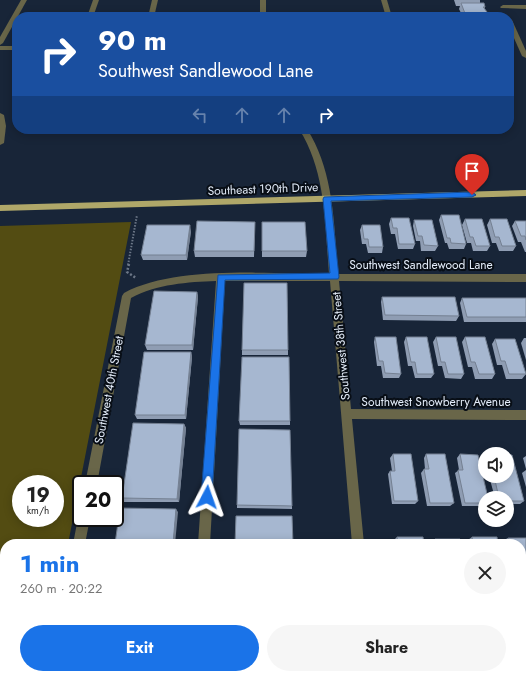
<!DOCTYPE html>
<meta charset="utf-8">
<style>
body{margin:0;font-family:Jost,sans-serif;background:#f6f6f6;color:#222;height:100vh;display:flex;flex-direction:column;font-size:15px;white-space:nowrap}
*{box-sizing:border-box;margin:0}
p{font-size:13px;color:#767676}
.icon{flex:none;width:22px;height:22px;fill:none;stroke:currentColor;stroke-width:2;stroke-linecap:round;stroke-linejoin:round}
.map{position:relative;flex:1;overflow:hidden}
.drawer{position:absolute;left:0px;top:539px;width:526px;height:140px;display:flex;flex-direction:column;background:#fff;border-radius:16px 16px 0 0;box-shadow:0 2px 10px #0003}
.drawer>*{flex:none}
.banner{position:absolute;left:12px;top:12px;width:502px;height:122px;border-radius:16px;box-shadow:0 2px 10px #0003;background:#1a4fa0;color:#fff;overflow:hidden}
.fabs{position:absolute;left:478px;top:447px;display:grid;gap:8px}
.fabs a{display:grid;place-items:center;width:36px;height:36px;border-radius:50%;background:#fff;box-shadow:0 2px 10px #0003;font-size:20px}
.speed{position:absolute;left:12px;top:475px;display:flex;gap:8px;font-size:20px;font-weight:700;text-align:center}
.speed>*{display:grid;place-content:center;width:52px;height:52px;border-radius:50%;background:#fff;box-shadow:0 2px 10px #0003;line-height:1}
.speed small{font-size:10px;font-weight:400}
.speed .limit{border:2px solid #111;border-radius:6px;background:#fff;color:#111}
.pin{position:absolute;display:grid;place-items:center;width:34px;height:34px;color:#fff;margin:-41px -17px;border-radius:50% 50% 50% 0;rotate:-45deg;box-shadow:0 0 4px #0007}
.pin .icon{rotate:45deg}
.me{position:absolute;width:44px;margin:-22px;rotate:4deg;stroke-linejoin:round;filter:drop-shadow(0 0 3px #0008)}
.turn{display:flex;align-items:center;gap:14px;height:84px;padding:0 20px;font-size:18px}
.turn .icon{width:52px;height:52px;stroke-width:2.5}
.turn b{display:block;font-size:28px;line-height:34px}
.lanes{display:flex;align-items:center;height:38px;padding:0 20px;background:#0003;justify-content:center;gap:20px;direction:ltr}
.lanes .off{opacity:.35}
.round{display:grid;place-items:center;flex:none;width:42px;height:42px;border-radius:21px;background:#f6f6f6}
.summary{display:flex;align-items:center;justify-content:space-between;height:68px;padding:0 20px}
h1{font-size:24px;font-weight:700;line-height:30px;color:#1a73e8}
.primary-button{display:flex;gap:8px;margin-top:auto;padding:8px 20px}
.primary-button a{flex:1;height:46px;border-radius:24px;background:#1a73e8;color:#fff;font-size:16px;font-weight:700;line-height:46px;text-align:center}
.primary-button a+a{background:#f6f6f6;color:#222}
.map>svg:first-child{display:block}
.green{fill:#534c12;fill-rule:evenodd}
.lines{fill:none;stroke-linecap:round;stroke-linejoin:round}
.path-far1{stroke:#6c7787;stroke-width:2;stroke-dasharray:1.5 1.5;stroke-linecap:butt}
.path{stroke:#6c7787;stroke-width:2.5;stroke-dasharray:2 2;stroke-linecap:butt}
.minor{fill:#696649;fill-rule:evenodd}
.major{fill:#afa769;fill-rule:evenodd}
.wall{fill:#8f9db3}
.shaded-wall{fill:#748092}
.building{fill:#a6b7d0;stroke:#748092}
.route{fill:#1a73e8;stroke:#114b97}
.labels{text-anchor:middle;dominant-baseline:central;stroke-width:4;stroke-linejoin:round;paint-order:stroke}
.street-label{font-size:12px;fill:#e3ecf9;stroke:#080e16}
</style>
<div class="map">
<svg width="526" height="679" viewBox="0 0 526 679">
<rect width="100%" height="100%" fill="#182538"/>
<path class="green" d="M131,222L68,544H5V674H43L42,679H0V226ZM21,484H55V518H21Z"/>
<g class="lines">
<polyline class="path-far1" points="128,265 137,215"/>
<polyline class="path" points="129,264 127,272 136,278"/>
<g class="minor">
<polygon points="21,0 27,0 3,43 0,45 0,37"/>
<polygon points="93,0 99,0 93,17 87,17"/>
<polygon points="152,0 158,0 154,17 148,17"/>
<rect x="260" y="0" width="6" height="17"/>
<polygon points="381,0 387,0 392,17 386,17"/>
<polygon points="503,5 526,5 526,9 501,8 500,7"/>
<polygon points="509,18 512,20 526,51 526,58 522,56 509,27"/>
<rect x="0" y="46" width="17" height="4"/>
<polygon points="0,113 4,115 6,126 4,143 0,145"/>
<path d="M299,129H307C334,171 334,225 338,274H526V282L339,281L351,409L526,410V420L352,419L364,544H352L330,281H225L210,544H198L216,281C188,282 157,284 131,298L97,484H85L122,296L124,293C177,265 269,274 329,274C325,225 326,171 299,129Z"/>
<polygon points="81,513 81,518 90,518 85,544 73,544 78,518"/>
<rect x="521" y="647" width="5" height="14"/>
<polygon points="47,674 61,674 60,679 46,679"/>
<polygon points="363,674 377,674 378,679 364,679"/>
</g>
<polygon class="major" points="526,190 526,196 0,211 0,205"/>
</g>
<g class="wall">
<polygon points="454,0 480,0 480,3 485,7 484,9 490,16 489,17 463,17 459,9 460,6 456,6"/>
<polygon points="441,215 466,244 464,249 449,249 447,243 445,243 439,220"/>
<polygon points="391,218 415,244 413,249 398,249 395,234 391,234 389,224"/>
<polygon points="465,219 490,246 487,251 473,251 471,243 467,243 462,225"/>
<polygon points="490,219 516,246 513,251 499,251 496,243 492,243 487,225"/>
<polygon points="414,220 438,246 435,251 421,251 420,241 416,241 413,226"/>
<polygon points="515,221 526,221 526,252 525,252 521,242 518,242 512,226"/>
<polygon points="255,222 254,257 195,257 194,251"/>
<polygon points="262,222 307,251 306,257 262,257"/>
<polygon points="362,225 383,247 382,253 368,253 366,244 362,244 360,230"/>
<polygon points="191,231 187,260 143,260 141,255"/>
<polygon points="197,292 198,297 193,350 147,350 145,345"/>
<polygon points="382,297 459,316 456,321 383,320 381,302"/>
<polygon points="462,298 526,298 526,322 464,322 460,303"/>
<polygon points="375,337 401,374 399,378 383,378 381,366 377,366 374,342"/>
<polygon points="406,337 434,374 431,378 415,378 412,366 408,366 404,342"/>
<polygon points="436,337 464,374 461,379 445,378 442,366 438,366 433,342"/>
<polygon points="465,337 495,374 492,379 475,379 472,367 468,367 462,342"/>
<polygon points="524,338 526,338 526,360 521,343"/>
<polygon points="495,339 526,374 522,379 506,379 502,365 497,365 492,344"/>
<rect x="242" y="350" width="46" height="5"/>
<polygon points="191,352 192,357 186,419 137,419 135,415"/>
<polygon points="239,421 290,421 290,425 240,425"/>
<polygon points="184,424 186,428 179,502 124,502 122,498"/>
<polygon points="393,454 418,501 415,504 392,504 388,474 390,471 392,471 390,458"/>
<polygon points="426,454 454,503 450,506 427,506 421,473 424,469 425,469 424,458"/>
<polygon points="460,454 485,498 485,506 462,506 455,473 459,470 457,458"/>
<polygon points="526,456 526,469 523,458"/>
<polygon points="526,470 526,487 522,473"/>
<polygon points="489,476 507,476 524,501 520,504 507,504 507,498 495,498"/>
<polygon points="237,505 292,506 292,509 237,508"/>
<polygon points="397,537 424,544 396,544 395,539"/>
<polygon points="472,537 498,544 469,544 468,540"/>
<polygon points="508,538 526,538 526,597 523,597 521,589 521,544 505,544 504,540"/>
<polygon points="435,539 461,544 432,544 432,541"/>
</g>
<g class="shaded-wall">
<polygon points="190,225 191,231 187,260 186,255"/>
<polygon points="197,292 198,297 193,350 192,345"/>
<polygon points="191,352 192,357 186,419 185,415"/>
<polygon points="184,424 186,428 179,502 177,499"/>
<polygon points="176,509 178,512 175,544 173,544"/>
</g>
<g class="building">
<polygon points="461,3 484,3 485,7 483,7 484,8 490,16 466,16"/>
<polygon points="441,215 459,215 466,244 451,243 450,238 447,238"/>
<polygon points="391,218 409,218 415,244 399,244 397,228 393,228"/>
<polygon points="465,219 482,219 490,246 476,246 473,237 470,237"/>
<polygon points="490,219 507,219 516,246 502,246 499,237 495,237"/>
<polygon points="414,220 432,220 438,246 424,245 422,236 418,236"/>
<polygon points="197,221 255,222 254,251 194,251"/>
<polygon points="515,221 526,221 526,240 525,236 521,236"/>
<polygon points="262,222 305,222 307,251 262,251"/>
<polygon points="147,225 190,225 186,255 141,255"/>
<polygon points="362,225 380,225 383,247 369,247 368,239 364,239"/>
<polygon points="244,283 287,283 288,350 242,350"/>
<polygon points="154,291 197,292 192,345 145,345"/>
<polygon points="382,297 455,297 459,316 385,315"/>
<polygon points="462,298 526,298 526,317 467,317"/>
<polygon points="375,337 396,337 401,374 385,373 383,361 379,361"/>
<polygon points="406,337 427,337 434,374 417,374 415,362 411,362"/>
<polygon points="436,337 456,337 464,374 448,374 445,362 441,362"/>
<polygon points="465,337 485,337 495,374 479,374 475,362 471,362"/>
<polygon points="495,339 515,339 526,374 509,374 505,361 501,361"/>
<polygon points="144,352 191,352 185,415 135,415"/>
<polygon points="242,357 289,357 290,421 239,421"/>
<polygon points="133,423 184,424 177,499 122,498"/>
<polygon points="239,429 290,430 292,506 237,505"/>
<polygon points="393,454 411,454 418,501 394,501 390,471 395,471"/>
<polygon points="426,454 445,454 454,503 430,503 424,469 429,469"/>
<polygon points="460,454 478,455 488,498 485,498 485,503 465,503 458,470 463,470"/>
<polygon points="507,455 512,455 524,501 507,501 507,498 499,498 494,476 507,476"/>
<polygon points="120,508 176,509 173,544 115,544"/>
<polygon points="236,516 292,516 293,544 235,544"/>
<polygon points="397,537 423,537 424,544 398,544"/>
<polygon points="472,537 497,537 498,544 473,544"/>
<polygon points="508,538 526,538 526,587 523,576 521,576 521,544 510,544"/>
<polygon points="435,539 460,539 461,544 436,544"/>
</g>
<polygon class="route" points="472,192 476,195 472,197 331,201 339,277 338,279 225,280 212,497 211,501 207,502 203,501 201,497 218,275 330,273 323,199 324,197"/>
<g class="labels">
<g class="street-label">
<text transform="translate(263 189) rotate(-2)">Southeast 190th Drive</text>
<text x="421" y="265">Southwest Sandlewood Lane</text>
<text transform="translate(341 346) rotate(-95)">Southwest 38th Street</text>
<text transform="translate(109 390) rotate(-79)">Southwest 40th Street</text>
<text x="436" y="402">Southwest Snowberry Avenue</text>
</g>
</g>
</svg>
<div class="fabs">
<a><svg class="icon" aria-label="sound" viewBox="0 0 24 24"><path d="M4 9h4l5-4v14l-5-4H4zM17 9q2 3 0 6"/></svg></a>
<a><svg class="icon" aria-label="layers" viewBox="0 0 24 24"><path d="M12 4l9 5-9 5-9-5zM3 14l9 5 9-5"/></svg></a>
</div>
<div class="speed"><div>19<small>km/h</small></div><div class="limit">20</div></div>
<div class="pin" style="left:472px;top:195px;background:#d93025"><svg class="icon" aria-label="arrive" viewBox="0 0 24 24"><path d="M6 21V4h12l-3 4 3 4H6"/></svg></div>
<svg class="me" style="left:207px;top:497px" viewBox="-20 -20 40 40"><path d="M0-17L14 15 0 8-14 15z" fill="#1a73e8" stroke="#fff" stroke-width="4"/></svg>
<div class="banner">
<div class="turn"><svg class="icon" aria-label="right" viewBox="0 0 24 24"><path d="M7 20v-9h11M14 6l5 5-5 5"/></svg><div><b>90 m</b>Southwest Sandlewood Lane</div></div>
<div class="lanes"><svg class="icon off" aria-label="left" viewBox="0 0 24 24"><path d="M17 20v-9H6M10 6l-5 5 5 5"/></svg><svg class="icon off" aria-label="ahead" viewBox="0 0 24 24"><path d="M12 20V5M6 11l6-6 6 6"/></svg><svg class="icon off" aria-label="ahead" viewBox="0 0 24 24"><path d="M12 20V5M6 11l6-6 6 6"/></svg><svg class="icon" aria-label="right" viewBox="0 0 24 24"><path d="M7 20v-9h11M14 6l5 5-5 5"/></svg></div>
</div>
<section class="drawer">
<div class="summary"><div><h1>1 min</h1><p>260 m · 20:22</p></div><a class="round"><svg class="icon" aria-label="close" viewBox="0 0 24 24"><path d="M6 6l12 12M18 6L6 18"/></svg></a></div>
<div class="primary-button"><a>Exit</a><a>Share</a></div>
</section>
</div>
